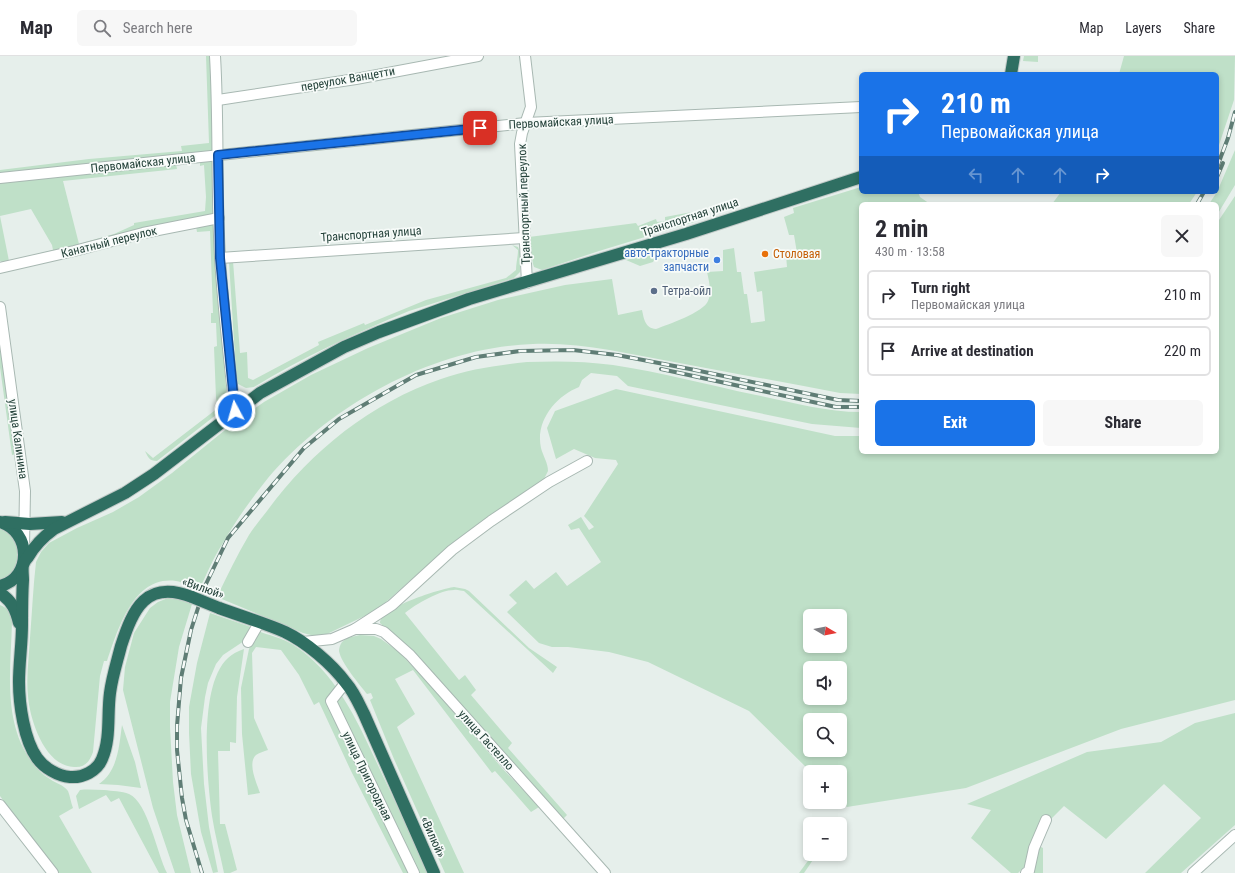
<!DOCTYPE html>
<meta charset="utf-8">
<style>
body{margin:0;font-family:"Roboto Condensed",sans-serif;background:#f7f7f7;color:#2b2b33;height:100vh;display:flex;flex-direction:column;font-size:15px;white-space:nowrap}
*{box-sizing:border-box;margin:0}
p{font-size:13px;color:#7c7c81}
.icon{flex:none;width:22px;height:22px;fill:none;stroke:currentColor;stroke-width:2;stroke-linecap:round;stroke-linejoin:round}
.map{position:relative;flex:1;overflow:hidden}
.sheet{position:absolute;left:859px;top:146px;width:360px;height:252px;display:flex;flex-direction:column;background:#fff;border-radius:6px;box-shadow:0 2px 6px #0003}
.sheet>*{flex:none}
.hud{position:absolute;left:859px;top:16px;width:360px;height:122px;border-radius:6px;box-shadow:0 2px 6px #0003;background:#1a73e8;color:#fff;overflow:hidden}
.needle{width:26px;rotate:100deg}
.fabs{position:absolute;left:803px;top:553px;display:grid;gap:8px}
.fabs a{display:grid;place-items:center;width:44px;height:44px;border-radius:6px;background:#fff;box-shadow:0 2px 6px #0003;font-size:20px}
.pin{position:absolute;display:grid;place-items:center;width:34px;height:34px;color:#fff;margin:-17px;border-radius:8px;box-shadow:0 2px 6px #0006}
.me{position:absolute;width:44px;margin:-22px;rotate:354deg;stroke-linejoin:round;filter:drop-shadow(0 0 3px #0008)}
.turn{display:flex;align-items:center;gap:14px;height:84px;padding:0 16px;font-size:18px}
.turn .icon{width:52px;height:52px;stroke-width:2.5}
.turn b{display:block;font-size:28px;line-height:34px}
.lanes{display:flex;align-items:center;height:38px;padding:0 16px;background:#0003;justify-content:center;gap:20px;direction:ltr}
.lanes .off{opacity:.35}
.round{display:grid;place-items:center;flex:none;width:42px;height:42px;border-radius:6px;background:#f7f7f7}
.head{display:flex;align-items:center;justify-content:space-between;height:68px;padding:0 16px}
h1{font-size:24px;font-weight:700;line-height:30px}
.cta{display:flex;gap:8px;margin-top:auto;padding:8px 16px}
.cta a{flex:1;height:46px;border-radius:6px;background:#1a73e8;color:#fff;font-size:16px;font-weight:700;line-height:46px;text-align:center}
.cta a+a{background:#f7f7f7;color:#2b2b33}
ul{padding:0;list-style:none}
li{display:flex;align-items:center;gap:12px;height:50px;margin:0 8px 6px;padding:0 8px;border:2px solid #e1e1e2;border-radius:6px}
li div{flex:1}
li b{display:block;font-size:15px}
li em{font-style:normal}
header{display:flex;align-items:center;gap:24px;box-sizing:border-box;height:56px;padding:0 20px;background:#fff;border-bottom:1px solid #e1e1e2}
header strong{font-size:19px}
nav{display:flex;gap:22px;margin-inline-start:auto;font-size:14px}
.search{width:280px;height:36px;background:#f7f7f7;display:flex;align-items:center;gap:10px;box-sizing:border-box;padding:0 14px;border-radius:6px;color:#7c7c81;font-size:15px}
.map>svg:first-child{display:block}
.green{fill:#bfe0c8;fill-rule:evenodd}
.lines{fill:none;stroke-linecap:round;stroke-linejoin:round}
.minor-casing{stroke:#a8b8b2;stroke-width:12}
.highway-casing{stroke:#c2cac8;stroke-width:14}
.minor{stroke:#fff;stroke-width:10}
.highway{stroke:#2f6f62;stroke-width:12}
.rail-casing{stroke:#5f7d75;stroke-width:4}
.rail{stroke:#f7fbf9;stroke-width:2.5;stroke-dasharray:8;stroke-linecap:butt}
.highway-bridge-casing{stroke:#c2cac8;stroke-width:14;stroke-linecap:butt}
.highway-bridge{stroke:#2f6f62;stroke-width:12}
.route-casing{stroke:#114b97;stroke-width:10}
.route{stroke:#1a73e8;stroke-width:7}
.food-dot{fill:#e8710a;stroke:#f7fbf9;stroke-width:1.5}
.shop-dot{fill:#3f7fe0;stroke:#f7fbf9;stroke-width:1.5}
.service-dot{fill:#5c6f8a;stroke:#f7fbf9;stroke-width:1.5}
.labels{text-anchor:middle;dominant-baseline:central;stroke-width:3.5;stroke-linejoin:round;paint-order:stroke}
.street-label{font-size:12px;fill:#24423a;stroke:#f7fbf9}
.shop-label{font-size:12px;fill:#366cbe;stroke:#f7fbf9;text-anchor:end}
.food-label{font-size:12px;fill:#c56008;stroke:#f7fbf9;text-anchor:start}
.service-label{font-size:12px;fill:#4e5e75;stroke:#f7fbf9;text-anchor:start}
</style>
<header>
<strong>Map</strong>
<div class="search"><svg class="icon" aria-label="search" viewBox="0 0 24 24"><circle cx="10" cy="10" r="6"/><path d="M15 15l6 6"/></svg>Search here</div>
<nav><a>Map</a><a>Layers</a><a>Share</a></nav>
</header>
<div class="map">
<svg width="1235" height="817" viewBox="0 0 1235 817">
<rect width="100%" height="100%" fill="#e6efeb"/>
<g class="green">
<polygon points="206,0 211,0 214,95 0,118 0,114 89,103 182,95 181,90 209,87"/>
<polygon points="1024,0 1038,0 1038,6 1023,5"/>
<polygon points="1124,0 1235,0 1234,44 1217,95 1217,18 1119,18"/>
<polygon points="1235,94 1235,129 1217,159 1217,148 1209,148 1217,136"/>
<path d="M213,105L214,156L212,159L133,175L121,180L8,208L0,205V126L176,108L177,113L63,125L79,188L114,178L134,169V167L205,155L206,141L204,109L200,110V106ZM31,153L52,189L53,194L9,205L0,160Z"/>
<path d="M861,131V136H918L920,141L930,148H861V338L840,337C785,326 730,317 674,306C628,298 581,286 533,288C435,291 331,348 268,422C252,442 236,464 223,487C213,502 207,518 199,534C192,531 183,526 176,525C133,519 118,574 107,605H104L100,620L93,696C90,705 85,712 74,711C45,710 30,665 28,640C26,622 29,601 30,582C32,557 33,532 36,506L41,496L49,487L77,472L113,456L139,441L172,417L230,370L264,346L311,319L368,292L441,262L498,244L565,229L612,223L618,259L642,254C644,263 645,272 656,273C667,269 704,256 708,245C712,236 709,225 707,216L723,215V194L734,192L737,216H741L744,238H747L751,267L765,265L762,235L757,236L754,216L787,211L786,199L797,197L794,179H789L784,161L794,157L793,152Z"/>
<polygon points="1061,136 1197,136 1189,148 1052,148"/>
<path d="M1235,140V644L1121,673L966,732L847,751L840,744V716H811L749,655L648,606L609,596L568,591H552L539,587L507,556L517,547L509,539L526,524L534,533L556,516L567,530L601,506L579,472L571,474L568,469L581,461L589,474L594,471L584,460L618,408L616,404L595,402L574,393L556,403L547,372L555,355L616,333L835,380H861V396H1217V167ZM810,560H840V590H810ZM810,612H840V642H810ZM810,664H840V694H810Z"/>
<polygon points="692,156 693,158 695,158 696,162 694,166 599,195 542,214 534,211 533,208 529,181 636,167 638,170 656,163 657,166 665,165 665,161"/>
<path d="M213,168L227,343L225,350L221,355L157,405C149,405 148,401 145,395L153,402L218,352L216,342L214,291L217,290L216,267H211V257H213L210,175L197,176L196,170Z"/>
<path d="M512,189L518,191L520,196V216L514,222L409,255C356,277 303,301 254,331L246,332L238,328L236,316L229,206L233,205L240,297L247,296L248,322L253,324L319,289L318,286L364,267L365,269L426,244L506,222L516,214C516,207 518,201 518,194Z"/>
<polygon points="660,194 653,206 640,210 626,204"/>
<polygon points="0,287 17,398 12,399 0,311"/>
<path d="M527,306C556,305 584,305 613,309C661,316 708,329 756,339C791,346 825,356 861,356V372L812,368L628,330L617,320L591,317L582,324L579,331C556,340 535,365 541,392C543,400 548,407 548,415L544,423L482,467L422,514L377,554L325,579L315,580L303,577L217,541C227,520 237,499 249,479C254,471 261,463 267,455C311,395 371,347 441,323C469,313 498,309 527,306Z"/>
<path d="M0,472C16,478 23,497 15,512C12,518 6,521 0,524Z"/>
<path d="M454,531L465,533L469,535L529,592L557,611L553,617L464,535C461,535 457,533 454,534C440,534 416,548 405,557L459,624L465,619L476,634L471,639L512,687L508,692L567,759L562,764L401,586L380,567C381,551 440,533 454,531Z"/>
<polygon points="168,542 178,543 192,548 179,591 170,646 170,671 173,726 177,759 191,817 175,817 153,752 123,634 125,611 134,577 150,552 158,546"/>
<path d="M0,549C8,552 11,557 12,566C11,612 2,666 32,706C37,713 43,719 50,723C55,727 64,729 68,735C70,740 71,747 73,752L59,760L92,817H59L25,774L0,740Z"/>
<polygon points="210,557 251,571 247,583 223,599 216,608 208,627 205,641 201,672 204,728 209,771 218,816 213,817 201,776 191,718 189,677 189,651 197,607"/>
<path d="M258,575C268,579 282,582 292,588C338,617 360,671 382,718C398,751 413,784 428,817H403L351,715L319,646L314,649L299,619L281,594L256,591L252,597L254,662L268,694C264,695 259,697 256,699C247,707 257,728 260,737L248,739L242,678L241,632L249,593Z"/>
<path d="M360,579L374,580L381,583L399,596L441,641L502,712L539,751L531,756L495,715L492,717L413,614L395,623L415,658L397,671L464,817H445L394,703L370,644L373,642L371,637L367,638C360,629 341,607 339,595C339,592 340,589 342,586L347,582Z"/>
<path d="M244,593L237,641L236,687L230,686V695H218L220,768H225L237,814L230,817H224C220,798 215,779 212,760C207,723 198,629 228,602C232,598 238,595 244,593Z"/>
<polygon points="1235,657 1235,769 1181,817 1145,817 1201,762 1164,728 1106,783 1064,750 1049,765 1027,808 1018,817 1011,817 971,782 991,754 967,748 1087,696 1161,686 1195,667"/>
<path d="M122,669L135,706L141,732L118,729L99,728C118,715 119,690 122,669Z"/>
<path d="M80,734C88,733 96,734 104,734C112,735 122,735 129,738C148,746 157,798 167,817H159L119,742L111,746L106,739L79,753L76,740Z"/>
<polygon points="1039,790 1043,792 1043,817 1034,817 1035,805"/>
<polygon points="813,798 817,798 804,817 799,817"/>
</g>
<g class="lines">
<g class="minor-casing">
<g id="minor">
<path d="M215,0C219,67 216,134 220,201C223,252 229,304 235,355"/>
<polyline points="525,0 531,51 522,77 520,88 527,227"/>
<polyline points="218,44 356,23 478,0"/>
<polyline points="0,122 526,67 861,51"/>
<polyline points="220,202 524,182"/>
<polyline points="0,212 74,195 143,177 219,162"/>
<polyline points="0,251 25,435 24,491"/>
<polyline points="355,573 376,573 384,576 410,599 605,817"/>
<polyline points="248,586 259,567"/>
<polyline points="303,586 332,583 355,573 392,549 452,494 491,465 549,426 587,405"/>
<polyline points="346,626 331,645 414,817"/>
<polyline points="0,749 53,817"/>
<polyline points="1026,817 1029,815 1034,792 1046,764"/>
<polyline points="1193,817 1235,779"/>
</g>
</g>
<g class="highway-casing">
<g id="highway">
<polyline points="1011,18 1014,0"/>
<path d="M0,466C31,475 33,522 0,530"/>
<polyline points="5,466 30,468 62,466"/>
<path d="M0,537C12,545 16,554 19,567"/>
<path d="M192,541C146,523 133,553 121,590C117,606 112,621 110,637C107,659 111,682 102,703C97,715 83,722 70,721C58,720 44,712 37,702C24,684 19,648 19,626C19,607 22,588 22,569C22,554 22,539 23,524C23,519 22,513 23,509C24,506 26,503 28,501C35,489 43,481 54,473L125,437L154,418L260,337L344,291L379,276L469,243L686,178L861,121"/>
<path d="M219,552C241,560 264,567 285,576C306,586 332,608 346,627C354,636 359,648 364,658L434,817"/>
</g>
</g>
<use href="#minor" class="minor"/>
<use href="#highway" class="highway"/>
<g class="rail-casing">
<g id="rail">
<polyline points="1217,111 1228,82 1235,56"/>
<polyline points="1217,121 1223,107"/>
<polyline points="1197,148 1204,136"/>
<polyline points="661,313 836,351 861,351"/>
<polyline points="202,817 186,764 182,742 177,694 177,670 181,622 191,574 205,530 228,482 304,392 339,363 416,319 476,301 520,295 573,294 617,299 695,314 838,344 861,345"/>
</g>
</g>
<use href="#rail" class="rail"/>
<g class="highway-bridge-casing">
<polyline id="highway-bridge" points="192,541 219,552"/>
</g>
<use href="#highway-bridge" class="highway-bridge"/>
</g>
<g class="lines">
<g class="route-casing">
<polyline id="route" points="235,355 220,202 218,99 480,72"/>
</g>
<use href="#route" class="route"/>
</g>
<circle class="food-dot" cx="765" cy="198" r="4"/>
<circle class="shop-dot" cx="717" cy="204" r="4"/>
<circle class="service-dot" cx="654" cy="235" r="4"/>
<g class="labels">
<g class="street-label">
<text transform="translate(348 23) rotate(-10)">переулок Ванцетти</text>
<text transform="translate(561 66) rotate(-3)">Первомайская улица</text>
<text transform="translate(143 107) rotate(-6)">Первомайская улица</text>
<text transform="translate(524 148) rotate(-92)">Транспортный переулок</text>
<text transform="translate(690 161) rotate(-18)">Транспортная улица</text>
<text transform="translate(371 178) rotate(-4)">Транспортная улица</text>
<text transform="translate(109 186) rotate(-14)">Канатный переулок</text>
<text transform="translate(18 383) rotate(82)">улица Калинина</text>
<text transform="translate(203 532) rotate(19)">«Вилюй»</text>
<text transform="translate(486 684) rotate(48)">улица Гастелло</text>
<text transform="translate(367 720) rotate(64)">улица Пригородная</text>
<text transform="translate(433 781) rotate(66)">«Вилюй»</text>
</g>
<g class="shop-label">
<text x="709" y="197">авто-тракторные<tspan x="709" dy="14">запчасти</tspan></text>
</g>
<g class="food-label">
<text x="773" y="198">Столовая</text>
</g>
<g class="service-label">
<text x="662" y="235">Тетра-ойл</text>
</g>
</g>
</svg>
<div class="fabs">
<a><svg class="needle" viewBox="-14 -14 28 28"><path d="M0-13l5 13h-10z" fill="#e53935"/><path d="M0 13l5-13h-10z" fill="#7c7c81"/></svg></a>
<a><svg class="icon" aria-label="sound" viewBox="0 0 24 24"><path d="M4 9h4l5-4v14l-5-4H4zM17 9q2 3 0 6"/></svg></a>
<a><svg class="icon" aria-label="search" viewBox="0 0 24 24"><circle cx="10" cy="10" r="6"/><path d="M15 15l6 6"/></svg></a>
<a>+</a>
<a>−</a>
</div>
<div class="pin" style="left:480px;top:72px;background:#d93025"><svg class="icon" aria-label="arrive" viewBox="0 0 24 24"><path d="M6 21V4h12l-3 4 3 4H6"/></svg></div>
<svg class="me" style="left:235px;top:355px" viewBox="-20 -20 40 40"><circle r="17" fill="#1a73e8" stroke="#fff" stroke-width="3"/><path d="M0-11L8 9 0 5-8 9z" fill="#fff"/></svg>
<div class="hud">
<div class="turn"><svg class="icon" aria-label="right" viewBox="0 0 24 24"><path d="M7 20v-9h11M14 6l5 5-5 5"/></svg><div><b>210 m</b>Первомайская улица</div></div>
<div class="lanes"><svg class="icon off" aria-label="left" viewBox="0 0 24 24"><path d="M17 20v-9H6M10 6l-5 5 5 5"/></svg><svg class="icon off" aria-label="ahead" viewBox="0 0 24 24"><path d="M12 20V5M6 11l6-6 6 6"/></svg><svg class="icon off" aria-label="ahead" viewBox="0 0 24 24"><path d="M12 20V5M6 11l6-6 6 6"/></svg><svg class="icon" aria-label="right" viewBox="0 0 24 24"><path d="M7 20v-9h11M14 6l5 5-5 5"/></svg></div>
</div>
<section class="sheet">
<div class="head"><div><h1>2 min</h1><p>430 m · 13:58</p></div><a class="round"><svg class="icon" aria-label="close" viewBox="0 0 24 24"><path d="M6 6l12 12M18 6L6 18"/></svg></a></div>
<ul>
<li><svg class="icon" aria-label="right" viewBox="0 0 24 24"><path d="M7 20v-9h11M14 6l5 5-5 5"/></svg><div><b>Turn right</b><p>Первомайская улица</p></div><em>210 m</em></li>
<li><svg class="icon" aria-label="arrive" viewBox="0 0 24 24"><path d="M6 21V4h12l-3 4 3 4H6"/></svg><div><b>Arrive at destination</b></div><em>220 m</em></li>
</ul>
<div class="cta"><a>Exit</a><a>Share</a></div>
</section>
</div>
